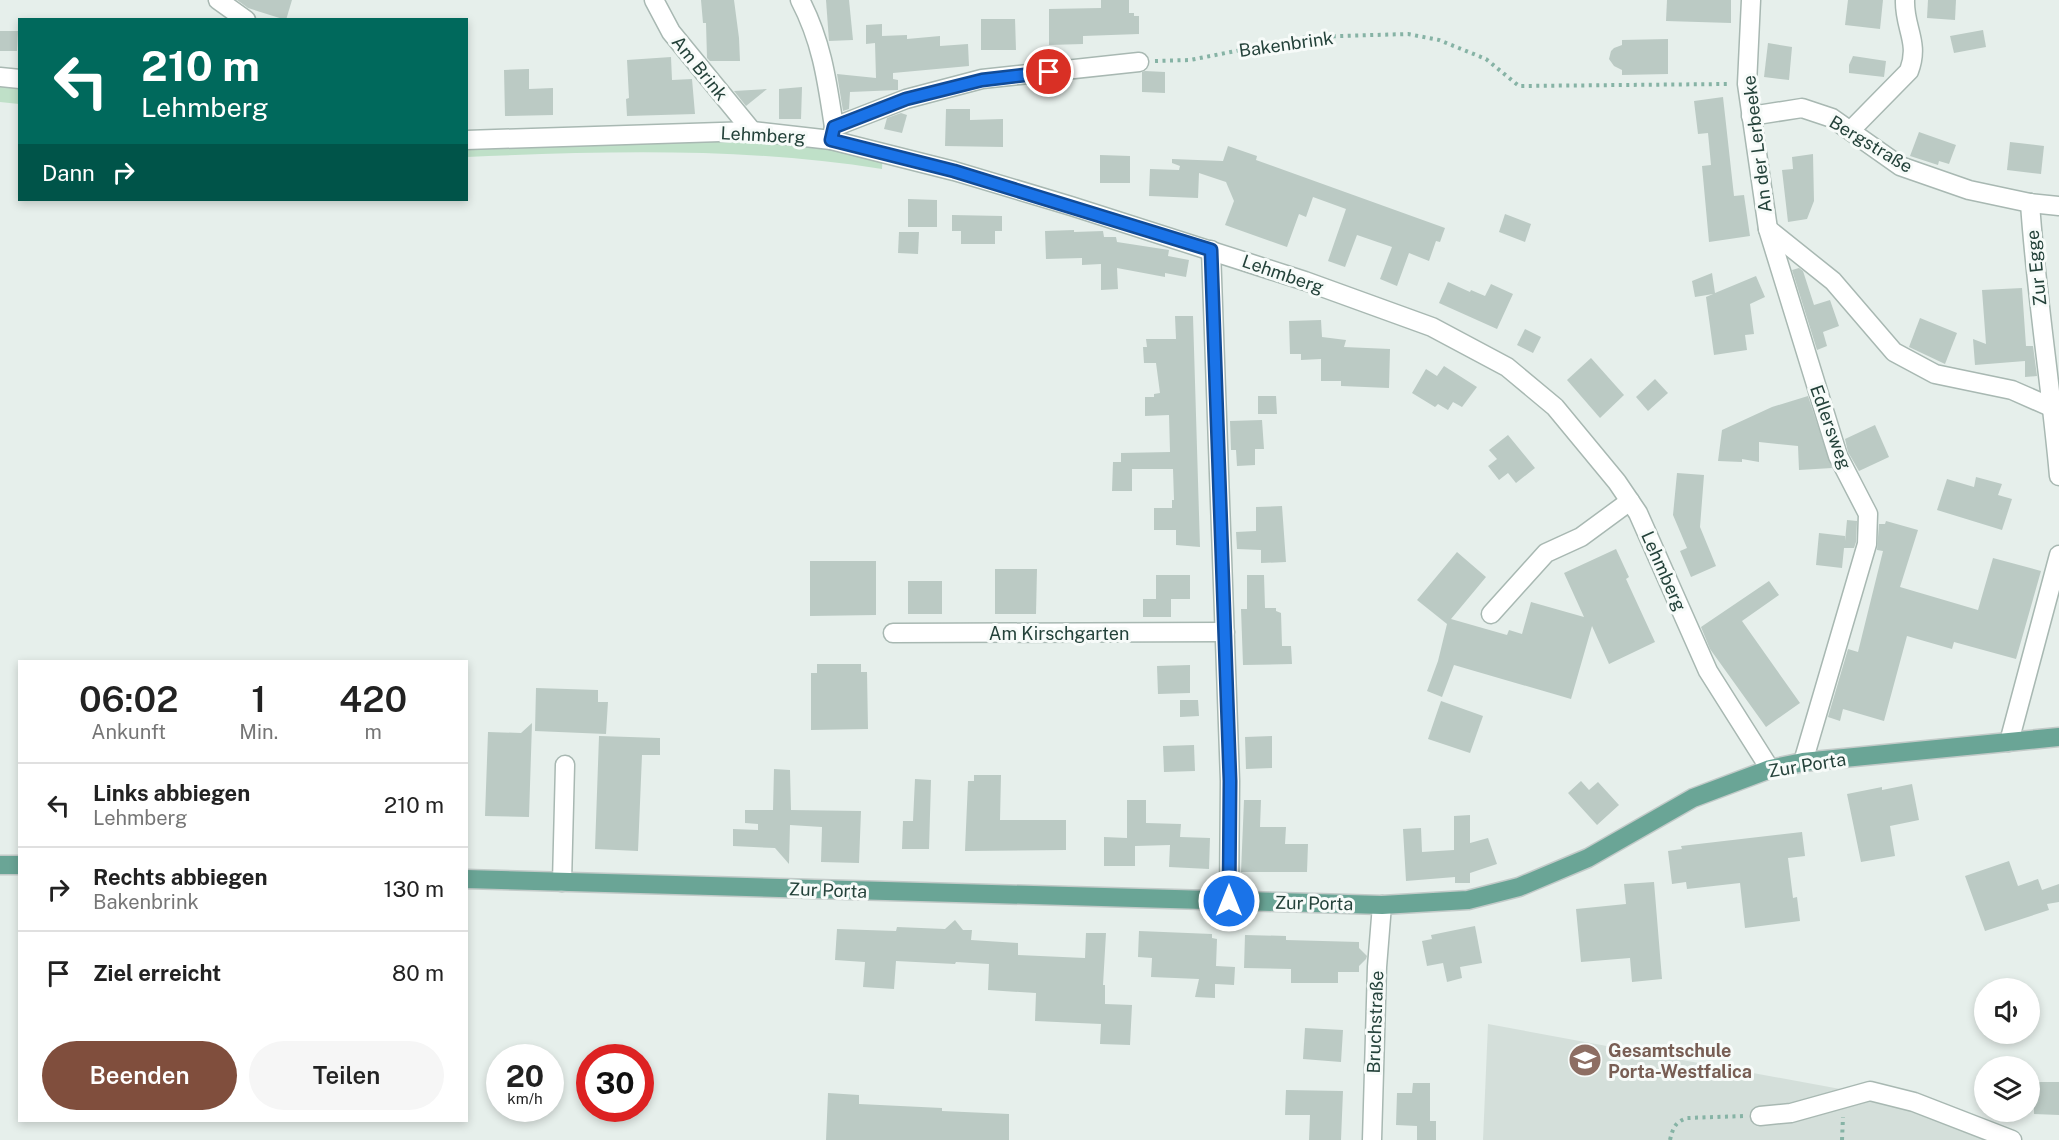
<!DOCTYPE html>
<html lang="de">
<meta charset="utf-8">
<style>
body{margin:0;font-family:"Public Sans",sans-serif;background:#f6f6f6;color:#222;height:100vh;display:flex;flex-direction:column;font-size:22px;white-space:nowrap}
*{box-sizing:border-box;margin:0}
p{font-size:20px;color:#767676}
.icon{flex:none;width:33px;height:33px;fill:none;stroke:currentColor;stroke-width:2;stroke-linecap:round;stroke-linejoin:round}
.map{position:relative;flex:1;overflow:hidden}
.drawer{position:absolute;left:18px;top:660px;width:450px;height:462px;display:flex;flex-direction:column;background:#fff;border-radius:0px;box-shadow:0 3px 9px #0003}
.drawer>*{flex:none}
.hud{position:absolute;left:18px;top:18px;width:450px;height:183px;border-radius:0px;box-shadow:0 3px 9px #0003;background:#00695c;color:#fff;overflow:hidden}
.buttons{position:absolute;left:1974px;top:978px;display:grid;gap:12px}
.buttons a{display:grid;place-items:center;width:66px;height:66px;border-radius:50%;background:#fff;box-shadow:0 3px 9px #0003;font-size:30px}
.speed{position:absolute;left:486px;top:1044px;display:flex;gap:12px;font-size:30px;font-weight:700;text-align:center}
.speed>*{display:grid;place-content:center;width:78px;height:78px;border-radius:50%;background:#fff;box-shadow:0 3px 9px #0003;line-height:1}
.speed small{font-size:15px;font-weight:400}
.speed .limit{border:9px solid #d22;background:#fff;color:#111}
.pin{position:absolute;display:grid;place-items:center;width:51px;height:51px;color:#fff;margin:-26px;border:3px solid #fff;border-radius:50%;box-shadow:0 2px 6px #0007}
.me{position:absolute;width:66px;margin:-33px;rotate:0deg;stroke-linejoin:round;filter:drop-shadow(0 0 4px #0008)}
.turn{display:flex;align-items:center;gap:21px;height:126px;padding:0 24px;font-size:27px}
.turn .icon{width:78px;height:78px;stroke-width:2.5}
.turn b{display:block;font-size:42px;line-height:51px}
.then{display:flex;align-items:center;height:57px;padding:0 24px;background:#0003;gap:12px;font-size:22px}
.eta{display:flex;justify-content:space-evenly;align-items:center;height:102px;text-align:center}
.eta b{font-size:36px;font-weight:600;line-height:42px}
.button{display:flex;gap:12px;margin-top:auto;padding:12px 24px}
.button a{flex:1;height:69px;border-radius:36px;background:#804e3d;color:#fff;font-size:24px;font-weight:600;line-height:69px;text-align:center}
.button a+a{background:#f6f6f6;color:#222}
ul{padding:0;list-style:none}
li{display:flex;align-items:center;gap:18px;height:84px;padding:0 24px;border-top:2px solid #e0e0e0}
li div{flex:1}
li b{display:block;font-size:22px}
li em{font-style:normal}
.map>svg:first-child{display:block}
.built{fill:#d4dfda}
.green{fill:#bfe0c8}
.building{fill:#bbcac4}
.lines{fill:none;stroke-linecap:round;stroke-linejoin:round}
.minor-casing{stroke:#a8b8b2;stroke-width:21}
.major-casing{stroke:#c2cac8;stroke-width:21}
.path{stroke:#86b3a5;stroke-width:4;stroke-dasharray:3 4.5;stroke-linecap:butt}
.minor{stroke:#fff;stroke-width:18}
.major{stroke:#6aa596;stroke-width:18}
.route-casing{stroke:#114b97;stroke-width:15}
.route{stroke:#1a73e8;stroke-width:10}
.labels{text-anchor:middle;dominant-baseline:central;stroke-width:6;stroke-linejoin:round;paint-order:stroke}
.street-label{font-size:18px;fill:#24423a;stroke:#f7fbf9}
.education-label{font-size:18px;font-weight:bold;fill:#785e54;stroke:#f7fbf9;text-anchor:start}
</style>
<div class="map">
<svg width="2059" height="1140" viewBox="0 0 2059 1140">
<rect width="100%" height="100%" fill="#e6efeb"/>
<polygon class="built" points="1488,1024 1878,1096 1994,1140 1483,1140"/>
<g class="green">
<polygon points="0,77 19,78 19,104 0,102"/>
<path d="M728,129L883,151L882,169C745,147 605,151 467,157L466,133Z"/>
</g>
<g class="building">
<polygon points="237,0 292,0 286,20 248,8"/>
<polygon points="701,0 734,0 739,38 740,61 710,61 707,58 706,23 703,23"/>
<polygon points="826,0 849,0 853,40 829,41"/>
<polygon points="1101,0 1129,0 1129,13 1134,13 1134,16 1139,16 1139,34 1083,36 1083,44 1049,45 1049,9 1101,8"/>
<polygon points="1667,0 1731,0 1731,23 1666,21"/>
<polygon points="1848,0 1883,0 1880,29 1845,25"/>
<polygon points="1928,0 1956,0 1955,20 1927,18"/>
<polygon points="981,19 1015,19 1016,50 981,50"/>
<polygon points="882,24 882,36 907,35 907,39 940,36 940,46 968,44 969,66 893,73 893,79 898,80 898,90 850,92 849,109 843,111 837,74 876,78 875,43 866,44 866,25"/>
<polygon points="1983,30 1986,47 1954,53 1950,36"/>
<polygon points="0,31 18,31 17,51 0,51"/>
<polygon points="1668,39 1668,74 1622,75 1622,70 1614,66 1609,59 1611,51 1614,48 1622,45 1622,40"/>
<polygon points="1768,43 1792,47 1789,80 1764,77"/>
<polygon points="1853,56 1886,61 1884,77 1849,73 1849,65"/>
<polygon points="671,57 672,80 692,79 695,114 627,116 626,99 629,98 627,60"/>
<polygon points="529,69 529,89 553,88 553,115 505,116 504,70"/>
<polygon points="1145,71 1165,72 1165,93 1142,92 1142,72"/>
<polygon points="802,87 801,119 779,119 779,89"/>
<polygon points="767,89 746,106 734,91"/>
<polygon points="1723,97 1734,196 1744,195 1750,236 1709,242 1702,166 1711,165 1708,133 1698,134 1694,101"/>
<polygon points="946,109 970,109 970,120 1003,119 1003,147 945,146"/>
<polygon points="901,113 907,115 902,133 884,129 887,118"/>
<polygon points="1919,132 1956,145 1949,164 1939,161 1938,165 1910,156"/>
<polygon points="2010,142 2044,146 2041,174 2007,170"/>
<polygon points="1228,146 1257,156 1256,160 1445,228 1440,242 1436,241 1429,261 1409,253 1397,286 1380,279 1392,247 1357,235 1345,267 1328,261 1346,209 1313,197 1306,217 1299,214 1287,247 1225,225 1234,201 1226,182 1199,173 1198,198 1149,196 1150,169 1179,170 1180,166 1172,163 1172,159 1223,161"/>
<polygon points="1813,154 1814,201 1807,219 1788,222 1782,170 1793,169 1792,157"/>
<polygon points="1100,155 1130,156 1130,183 1100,183"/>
<polygon points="908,199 937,200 937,227 908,227"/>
<polygon points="1505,214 1531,224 1525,242 1499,232"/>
<polygon points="952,215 1002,216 1002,231 995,231 995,244 961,244 961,231 952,231"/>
<polygon points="1074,230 1074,232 1103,231 1104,237 1116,237 1117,242 1169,250 1168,256 1189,260 1186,277 1165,273 1165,277 1117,268 1118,289 1101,290 1101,264 1082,265 1082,258 1046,259 1045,231"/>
<polygon points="899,232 919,232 918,254 898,253"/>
<polygon points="1799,268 1803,271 1814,305 1830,300 1839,326 1823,332 1827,346 1817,350 1792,270"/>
<polygon points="1712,273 1715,293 1756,276 1765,297 1750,304 1754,334 1745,335 1747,350 1714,355 1706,297 1713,294 1695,297 1692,281"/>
<polygon points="1448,282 1470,292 1471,290 1485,296 1491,284 1513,294 1497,329 1439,303"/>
<polygon points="2022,288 2026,346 2033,346 2037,376 2025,377 2025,361 1975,365 1973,339 1986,344 1982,290"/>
<polygon points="1175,316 1193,316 1200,547 1176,545 1176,530 1154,530 1154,508 1172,508 1172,500 1174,500 1173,469 1132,469 1132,491 1112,491 1113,462 1121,462 1121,453 1170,452 1169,415 1145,416 1145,397 1154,397 1154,394 1160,393 1156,363 1144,363 1143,347 1147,347 1146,339 1176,339"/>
<polygon points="1920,318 1957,333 1945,364 1909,347"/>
<polygon points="1321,320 1322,337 1346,340 1344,347 1390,349 1389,388 1341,386 1341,381 1321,381 1321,359 1301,360 1301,354 1290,354 1289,321"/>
<polygon points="1525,329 1541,337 1533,353 1517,345"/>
<polygon points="1591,358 1624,395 1600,418 1567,380"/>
<polygon points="1444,366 1477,387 1462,407 1453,402 1448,410 1438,404 1435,407 1412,393 1426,369 1437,376"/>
<polygon points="1655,379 1668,393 1648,411 1636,397"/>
<polygon points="1258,396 1276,396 1277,414 1258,414"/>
<polygon points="1808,396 1832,468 1799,470 1798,446 1759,442 1759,462 1742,459 1742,462 1718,461 1722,430 1772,407"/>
<polygon points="1262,420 1264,449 1255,449 1255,465 1237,466 1236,450 1231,450 1230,421"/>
<polygon points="1875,425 1889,457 1859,471 1848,452 1845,439"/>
<polygon points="1508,435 1535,468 1516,483 1508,473 1499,480 1488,466 1497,459 1489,450"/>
<polygon points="1677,473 1704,475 1700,527 1716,566 1691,577 1680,551 1687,548 1673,515"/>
<polygon points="1976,477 2002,484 1998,495 2012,499 2002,530 1937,510 1947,479 1974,487"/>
<polygon points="1282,506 1286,562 1261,563 1261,550 1237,549 1236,532 1256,531 1256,507"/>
<polygon points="1847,520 1857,521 1856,542 1854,548 1844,548 1842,568 1816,565 1819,533 1845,536 1845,541"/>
<polygon points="1886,521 1918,530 1900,587 1978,610 1993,558 2041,571 2016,659 1954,642 1952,649 1907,636 1884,721 1843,709 1840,721 1828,717 1848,649 1858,652 1883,551 1877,550 1879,524 1885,524"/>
<polygon points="1616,549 1629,577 1626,579 1655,642 1609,664 1592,626 1571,699 1454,665 1442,697 1427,691 1438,661 1447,624 1417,600 1457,552 1486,577 1451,619 1507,635 1509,630 1522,634 1531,602 1584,617 1564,573"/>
<polygon points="810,561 876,561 876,615 810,616"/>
<polygon points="995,569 1037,569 1036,614 995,614"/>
<polygon points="1156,575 1190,575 1190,599 1171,599 1171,617 1143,617 1143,599 1156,599"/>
<polygon points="1247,575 1264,575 1265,608 1276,608 1276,611 1281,613 1282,646 1291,646 1292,664 1243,665 1241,609 1247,609"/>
<rect x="908" y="581" width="34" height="33"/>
<polygon points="1769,581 1779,595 1742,621 1800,703 1766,727 1710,649 1701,627"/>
<polygon points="817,664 861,664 861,672 867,672 868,729 811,730 811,673 817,673"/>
<polygon points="1190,665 1190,693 1158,694 1157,666"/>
<polygon points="536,688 598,690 598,702 608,702 606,734 535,731"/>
<polygon points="1180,700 1198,700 1199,716 1180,717"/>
<polygon points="1441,701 1483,716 1470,753 1428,739"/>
<polygon points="532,723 529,817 485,816 488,732 521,733"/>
<polygon points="599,736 660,738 660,755 642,755 638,851 595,849"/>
<polygon points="1272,736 1272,768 1246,769 1245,737"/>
<polygon points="1194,745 1195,771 1164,772 1163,746"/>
<polygon points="774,769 790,770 791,810 861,811 859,863 821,862 822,827 790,825 789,864 775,848 733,846 733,829 758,830 758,824 745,823 745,810 773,810"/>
<polygon points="974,775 1001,775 1000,820 1066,820 1066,850 965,851 968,781 974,781"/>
<polygon points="915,779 931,780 929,849 902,849 903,821 913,821"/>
<polygon points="1581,781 1589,790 1598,782 1619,805 1597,825 1568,793"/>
<polygon points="1912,784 1919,820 1890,826 1895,856 1861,862 1847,794 1882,787 1882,790"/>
<polygon points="1127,800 1146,800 1146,823 1181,824 1180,837 1210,838 1209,869 1169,867 1170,845 1135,846 1135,866 1104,866 1104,837 1127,838"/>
<polygon points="1244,800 1261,800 1260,827 1286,827 1285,844 1308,844 1307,872 1241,872"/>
<polygon points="1470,815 1470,843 1488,838 1497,864 1470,873 1470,883 1455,883 1455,877 1406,881 1403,829 1421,828 1422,852 1454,850 1454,816"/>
<polygon points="1802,832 1805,856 1788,858 1793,898 1797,897 1800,921 1745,928 1740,883 1687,889 1686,882 1672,884 1668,851 1682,849 1681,846"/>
<polygon points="2009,861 2018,886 2038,879 2042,890 2059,884 2059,902 2047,904 2049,910 1985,931 1965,876"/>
<polygon points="1654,882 1662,979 1632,982 1630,958 1581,962 1576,909 1626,904 1624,884"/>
<polygon points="955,920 963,930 972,930 971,940 1018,943 1018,955 1085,958 1086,933 1106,933 1103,985 1105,985 1105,1004 1132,1005 1130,1045 1100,1044 1101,1024 1035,1021 1036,993 988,990 989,964 956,962 955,964 896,961 894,989 863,987 865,962 835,960 837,929 896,931 897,927 945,929"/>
<polygon points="1475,926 1482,963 1460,967 1462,978 1447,982 1443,963 1427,966 1422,941 1432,939 1431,935"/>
<polygon points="1139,931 1212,934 1212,938 1217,939 1216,966 1235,967 1234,985 1215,984 1215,998 1195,997 1199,979 1151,977 1152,958 1138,957"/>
<polygon points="1245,935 1286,936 1286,940 1359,942 1359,948 1367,956 1366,959 1359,966 1359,972 1338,972 1338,983 1291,983 1291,969 1244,968"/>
<polygon points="1305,1028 1343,1030 1341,1062 1303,1059"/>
<polygon points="2034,1082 2059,1082 2059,1115 2034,1114"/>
<polygon points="1413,1083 1430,1083 1430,1121 1436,1121 1436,1140 1417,1140 1417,1126 1396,1125 1397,1093 1412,1093"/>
<polygon points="1286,1090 1343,1091 1341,1140 1309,1140 1310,1115 1285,1115"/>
<polygon points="828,1093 859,1095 859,1104 942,1108 942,1111 1009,1114 1009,1140 826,1140"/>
</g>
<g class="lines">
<g class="minor-casing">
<g id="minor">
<polyline points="218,0 246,20"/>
<polyline points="654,0 671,32 752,131"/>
<path d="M800,0C822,42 827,81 834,127"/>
<polyline points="1751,0 1747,84 1768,229 1838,456 1868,514 1867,544 1803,762"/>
<polyline points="0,77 20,79"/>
<polyline points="1751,116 1802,108 1832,118 1900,166 1969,190 2030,203 2059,206"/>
<path d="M1851,130L1909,71C1920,42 1904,28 1905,0"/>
<polyline points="466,140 752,131 831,140 954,171 1071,206 1305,281 1432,327 1507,367 1555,407 1617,482 1638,513 1708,671 1770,769"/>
<polyline points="831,140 834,127 906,99 982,79 1139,62"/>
<path d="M2030,203C2036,294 2051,385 2059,476"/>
<polyline points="1768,229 1833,281 1894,352 1935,374 2012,390 2053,408 2059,408"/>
<polyline points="1211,250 1230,781 1229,901"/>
<polyline points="1491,614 1546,553 1581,537 1630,501"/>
<polyline points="893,633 1225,632"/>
<polyline points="2009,742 2059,555"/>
<polyline points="562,882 565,765"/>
<polyline points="1760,1116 1791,1113 1870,1091 1914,1102 2012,1140"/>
<polyline points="1372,1140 1377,967 1382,905"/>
</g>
</g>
<g class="major-casing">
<g id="major">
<polyline points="0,865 20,865"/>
<polyline points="466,879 1382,905 1468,900 1519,887 1588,858 1693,798 1770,769 1803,762 2059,737"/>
</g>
</g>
<g class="path">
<polyline points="1155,61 1190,60 1307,37 1408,34 1439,40 1486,59 1519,86 1728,84"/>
<path d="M1670,1140C1673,1128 1675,1122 1687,1118L1744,1116"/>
<polyline points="1842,1140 1843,1117"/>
</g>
<use href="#minor" class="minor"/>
<use href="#major" class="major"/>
</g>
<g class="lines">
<g class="route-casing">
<polyline id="route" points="1049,72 982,80 906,99 834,127 831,140 954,171 1211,250 1230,781 1229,901"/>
</g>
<use href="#route" class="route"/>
</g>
<defs>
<g id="school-disc" transform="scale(1.725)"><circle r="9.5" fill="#8d6e63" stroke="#f7fbf9"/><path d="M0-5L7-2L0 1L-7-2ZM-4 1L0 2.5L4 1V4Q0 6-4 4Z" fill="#fff"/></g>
</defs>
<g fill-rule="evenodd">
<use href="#school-disc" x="1585" y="1060"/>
</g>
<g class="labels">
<g class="street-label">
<text transform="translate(1286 44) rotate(-8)">Bakenbrink</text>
<text transform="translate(700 68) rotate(51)">Am Brink</text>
<text transform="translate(763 135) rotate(3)">Lehmberg</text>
<text transform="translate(1757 144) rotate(-97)">An der Lerbeeke</text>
<text transform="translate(1871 144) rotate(31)">Bergstraße</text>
<text transform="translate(2036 268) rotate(-96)">Zur Egge</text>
<text transform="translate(1283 274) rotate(19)">Lehmberg</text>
<text transform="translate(1831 427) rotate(70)">Edlersweg</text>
<text transform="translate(1664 571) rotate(66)">Lehmberg</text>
<text x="1059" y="633">Am Kirschgarten</text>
<text transform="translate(1807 765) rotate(-9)">Zur Porta</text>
<text transform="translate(828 890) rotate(2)">Zur Porta</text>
<text transform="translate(1314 903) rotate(1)">Zur Porta</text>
<text transform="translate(1375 1022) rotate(-88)">Bruchstraße</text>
</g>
<g class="education-label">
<text x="1608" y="1050">Gesamtschule<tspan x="1608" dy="21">Porta-Westfalica</tspan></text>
</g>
</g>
</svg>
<div class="buttons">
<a><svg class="icon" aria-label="sound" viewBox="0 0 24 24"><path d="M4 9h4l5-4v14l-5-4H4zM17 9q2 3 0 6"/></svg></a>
<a><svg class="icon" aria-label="layers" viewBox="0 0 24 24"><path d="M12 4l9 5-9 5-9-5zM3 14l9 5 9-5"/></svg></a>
</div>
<div class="speed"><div>20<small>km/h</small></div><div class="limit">30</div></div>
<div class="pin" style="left:1049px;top:72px;background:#d93025"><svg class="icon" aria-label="arrive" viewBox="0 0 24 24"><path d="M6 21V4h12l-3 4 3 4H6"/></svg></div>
<svg class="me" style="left:1229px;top:901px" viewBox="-20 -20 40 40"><circle r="17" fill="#1a73e8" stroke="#fff" stroke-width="3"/><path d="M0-11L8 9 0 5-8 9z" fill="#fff"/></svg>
<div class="hud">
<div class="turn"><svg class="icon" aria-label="left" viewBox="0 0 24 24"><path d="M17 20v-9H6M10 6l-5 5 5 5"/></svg><div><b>210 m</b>Lehmberg</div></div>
<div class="then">Dann<svg class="icon" aria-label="right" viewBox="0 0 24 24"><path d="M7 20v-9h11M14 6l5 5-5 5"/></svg></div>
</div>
<section class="drawer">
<div class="eta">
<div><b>06:02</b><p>Ankunft</p></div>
<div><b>1</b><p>Min.</p></div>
<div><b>420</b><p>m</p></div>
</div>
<ul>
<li><svg class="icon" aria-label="left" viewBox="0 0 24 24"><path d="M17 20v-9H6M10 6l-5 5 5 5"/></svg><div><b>Links abbiegen</b><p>Lehmberg</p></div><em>210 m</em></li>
<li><svg class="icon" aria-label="right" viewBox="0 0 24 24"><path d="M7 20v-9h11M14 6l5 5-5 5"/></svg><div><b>Rechts abbiegen</b><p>Bakenbrink</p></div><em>130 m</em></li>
<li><svg class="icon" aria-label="arrive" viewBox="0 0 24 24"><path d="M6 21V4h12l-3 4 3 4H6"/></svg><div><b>Ziel erreicht</b></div><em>80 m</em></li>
</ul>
<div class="button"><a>Beenden</a><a>Teilen</a></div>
</section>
</div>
